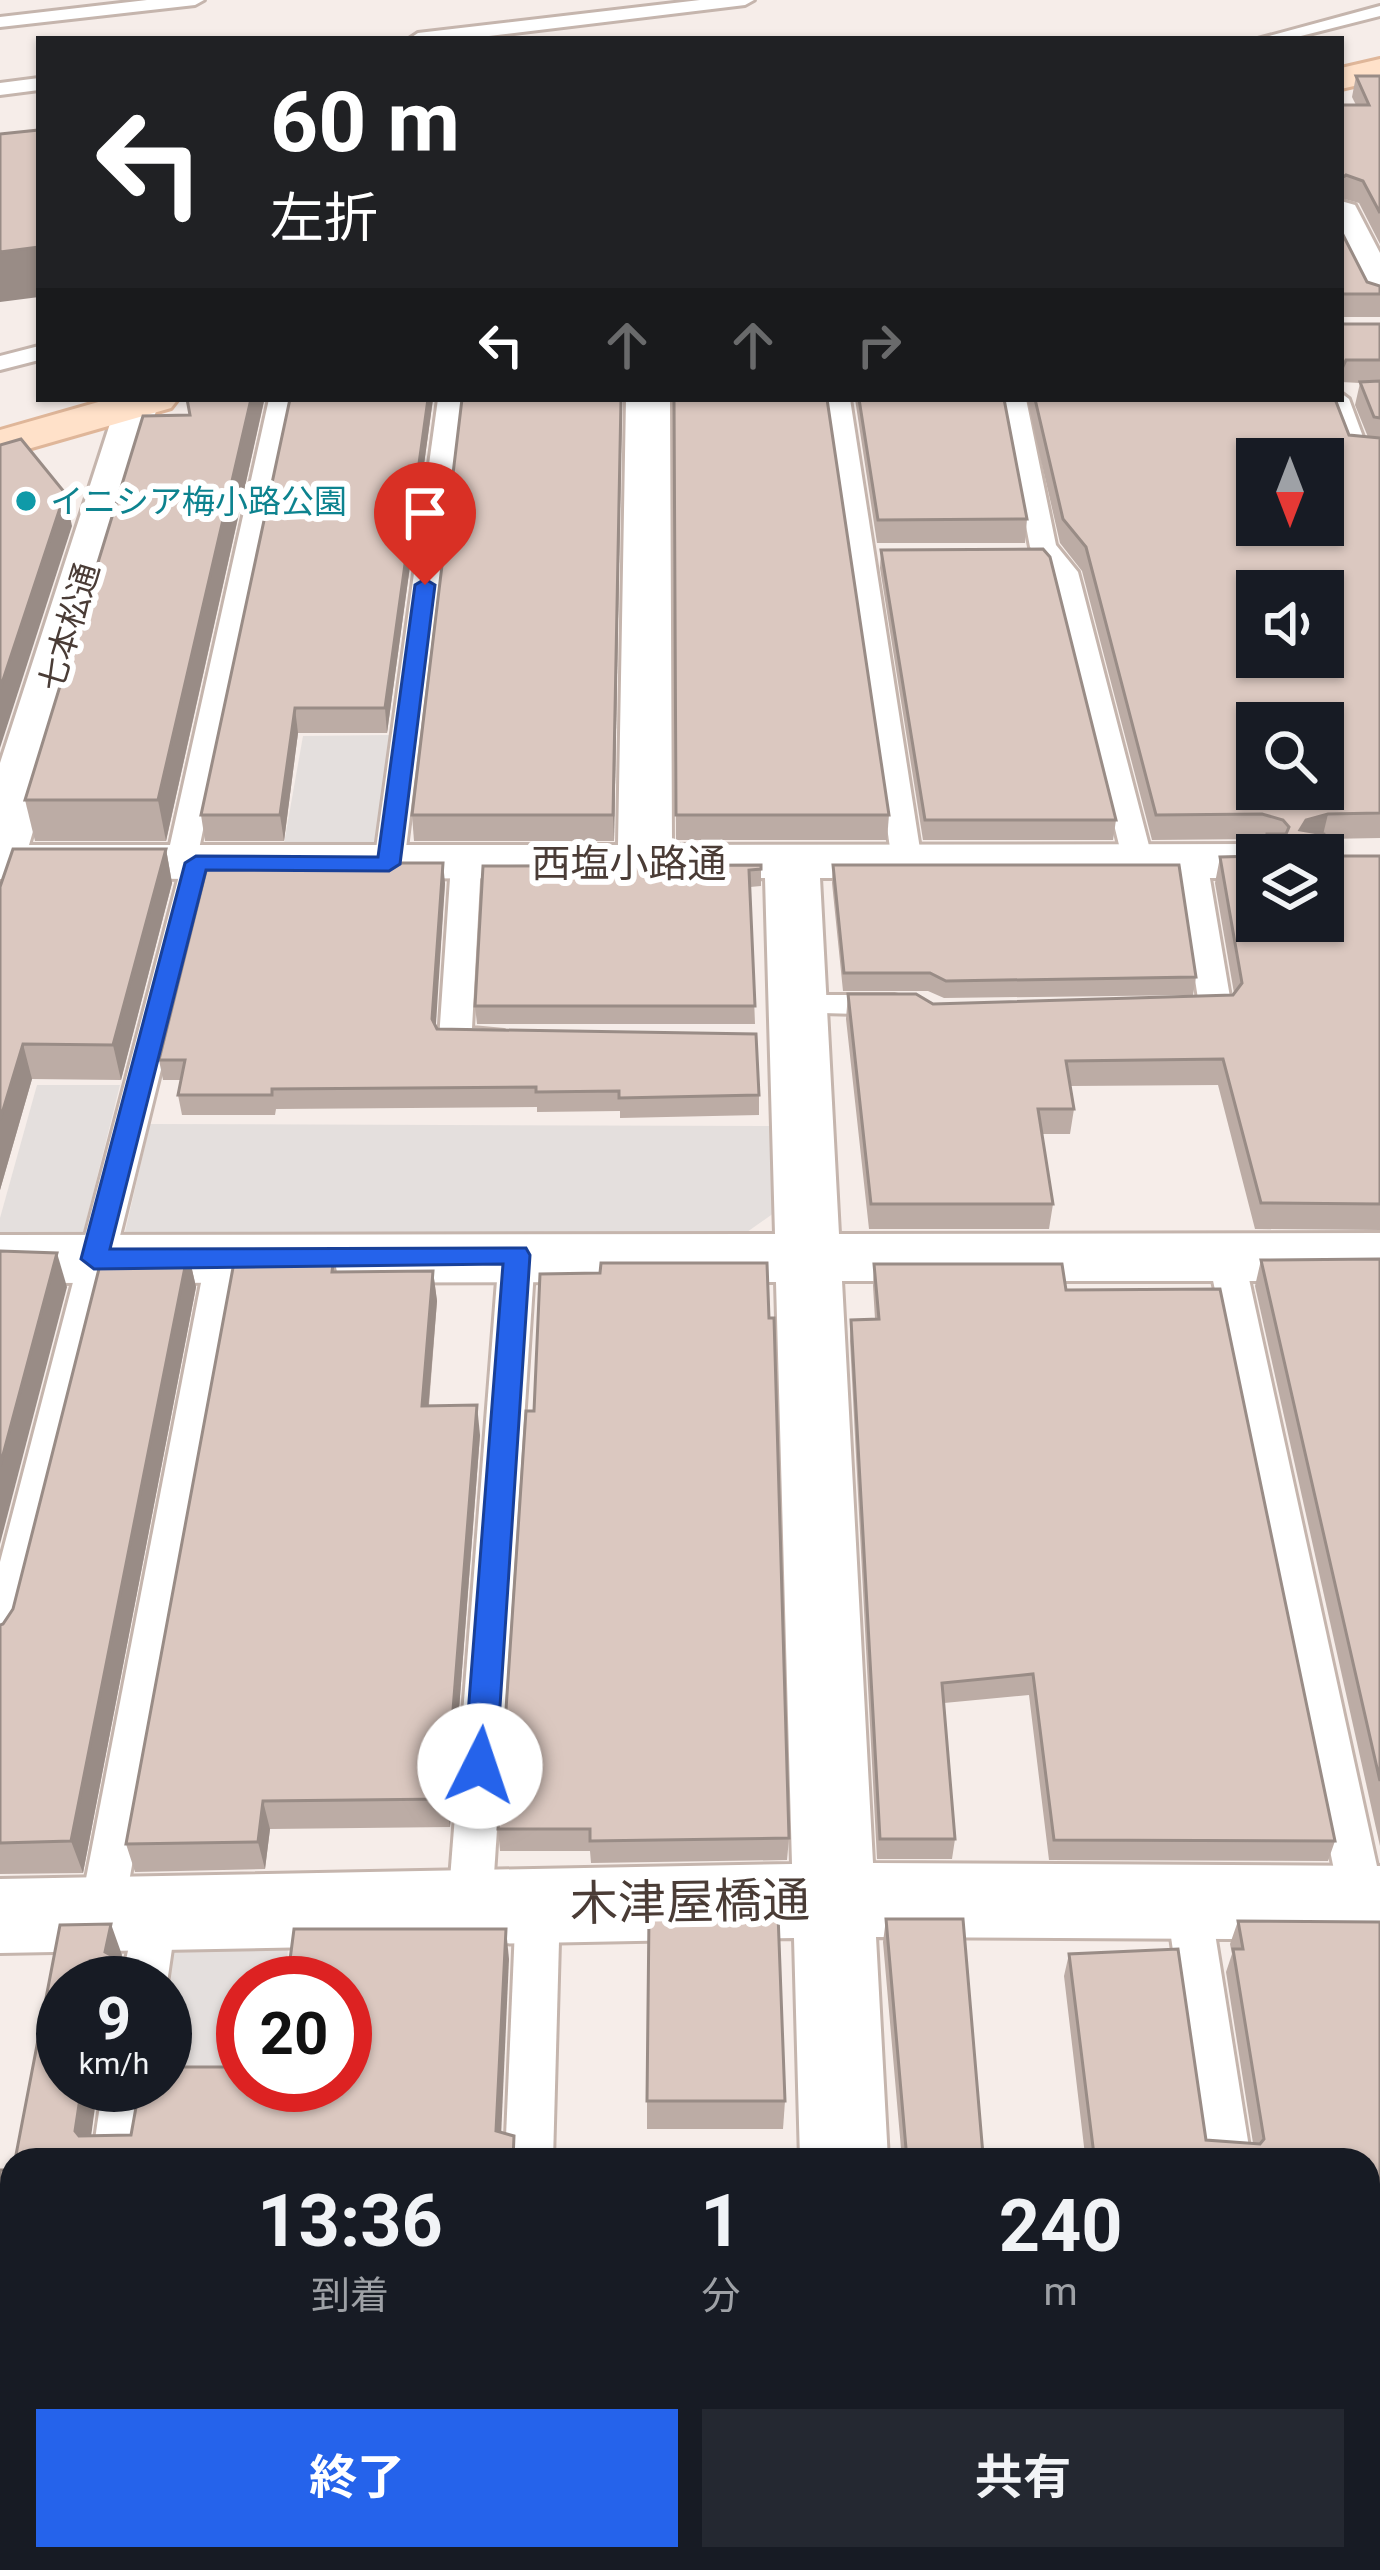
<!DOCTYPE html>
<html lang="ja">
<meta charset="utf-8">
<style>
body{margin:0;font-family:Roboto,"Noto Sans JP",sans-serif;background:#242831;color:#f1f3f6;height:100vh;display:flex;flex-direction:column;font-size:45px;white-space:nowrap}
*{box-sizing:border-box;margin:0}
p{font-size:39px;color:#9ea1a6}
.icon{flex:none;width:66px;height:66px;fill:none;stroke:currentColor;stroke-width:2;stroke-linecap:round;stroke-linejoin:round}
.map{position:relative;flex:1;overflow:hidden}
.side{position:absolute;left:0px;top:2148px;width:1380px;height:423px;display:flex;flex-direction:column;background:#171b24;border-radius:36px 36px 0 0;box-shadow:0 3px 9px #0004}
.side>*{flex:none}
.guide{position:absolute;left:36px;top:36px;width:1308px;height:366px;border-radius:0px;box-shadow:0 3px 9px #0004;background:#202124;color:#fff;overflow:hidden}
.needle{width:78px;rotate:180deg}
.tools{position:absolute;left:1236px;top:438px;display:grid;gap:24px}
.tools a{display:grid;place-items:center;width:108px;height:108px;border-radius:0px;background:#171b24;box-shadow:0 3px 9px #0004;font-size:60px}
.speed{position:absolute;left:36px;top:1956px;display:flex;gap:24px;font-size:60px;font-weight:700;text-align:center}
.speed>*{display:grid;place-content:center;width:156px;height:156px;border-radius:50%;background:#171b24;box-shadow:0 3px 9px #0004;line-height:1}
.speed small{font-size:30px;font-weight:400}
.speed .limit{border:18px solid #d22;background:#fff;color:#111}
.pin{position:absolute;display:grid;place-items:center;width:102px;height:102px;color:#fff;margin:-123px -51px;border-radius:50% 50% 50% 0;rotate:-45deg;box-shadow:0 0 12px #0007}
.pin .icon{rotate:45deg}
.me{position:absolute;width:132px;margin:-66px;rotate:4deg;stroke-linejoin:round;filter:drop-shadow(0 0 9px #0008)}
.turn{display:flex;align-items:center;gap:42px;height:252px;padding:0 36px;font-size:54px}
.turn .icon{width:156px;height:156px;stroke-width:2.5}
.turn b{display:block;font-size:84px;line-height:102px}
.lanes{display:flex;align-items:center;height:114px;padding:0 36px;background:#0003;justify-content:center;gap:60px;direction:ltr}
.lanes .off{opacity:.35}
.eta{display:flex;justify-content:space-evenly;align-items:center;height:204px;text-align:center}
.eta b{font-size:72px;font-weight:700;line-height:84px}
.primary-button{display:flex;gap:24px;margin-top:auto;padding:24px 36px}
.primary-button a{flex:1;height:138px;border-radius:0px;background:#2563eb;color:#fff;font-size:48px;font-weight:700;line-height:138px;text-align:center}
.primary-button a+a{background:#242831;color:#f1f3f6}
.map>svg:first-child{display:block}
.parking{fill:#e4dfdd}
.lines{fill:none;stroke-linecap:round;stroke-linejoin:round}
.lane-casing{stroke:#c5b5ad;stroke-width:6}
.street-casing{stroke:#c5b5ad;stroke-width:6}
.secondary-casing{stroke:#dfb699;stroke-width:6}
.lane{fill:#fff;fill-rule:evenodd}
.street{fill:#fff;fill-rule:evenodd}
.secondary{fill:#ffe1c9;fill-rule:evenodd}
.wall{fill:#bcaca5}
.shaded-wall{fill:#998c86}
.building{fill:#dbc8c0;stroke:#998c86;stroke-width:3;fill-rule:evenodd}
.route{fill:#2563eb;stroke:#184099;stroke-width:3}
.culture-dot{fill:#0f9aa8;stroke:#fff;stroke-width:4.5}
.labels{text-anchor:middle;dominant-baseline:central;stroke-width:12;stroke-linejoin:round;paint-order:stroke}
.far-culture-label{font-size:33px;fill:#0d838f;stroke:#fff;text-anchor:start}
.far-street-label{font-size:33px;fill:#4a3c36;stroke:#fff}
.street-label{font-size:39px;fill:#4a3c36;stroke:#fff}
.near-street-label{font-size:48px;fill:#4a3c36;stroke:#fff}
</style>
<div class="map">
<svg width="1380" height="2570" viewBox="0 0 1380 2570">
<rect width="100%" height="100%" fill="#f6ede9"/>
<g class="parking">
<polygon points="391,735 376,849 283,849 303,736"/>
<polygon points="37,1085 120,1085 83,1234 0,1234 0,1218"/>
<polygon points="150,1124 779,1126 781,1208 740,1237 124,1236"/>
<polygon points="288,1950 285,1983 243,1983 243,2085 165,2085 168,1951"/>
</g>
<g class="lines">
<g class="lane-casing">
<g id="lane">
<polygon points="147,0 204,0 195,5 0,27 0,17"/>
<polygon points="700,0 754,0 745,5 464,39 409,39 418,33"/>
<polygon points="1380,6 1380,16 1289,39 1258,39"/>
<polygon points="39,78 39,90 0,95 0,83"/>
<polygon points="39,346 39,360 0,370 0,356"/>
<polygon points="1341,393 1349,399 1366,445 1380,445 1380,459 1348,457 1325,399 1341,399"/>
<polygon points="269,399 293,399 198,854 212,863 20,1641 14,1653 0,1658 0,1562 180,872 166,863"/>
<polygon points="438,399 462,399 404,864 389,873 374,864"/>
<polygon points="826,399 850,399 922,862 907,871 892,862"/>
<polygon points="1002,399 1026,399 1056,545 1078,572 1153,861 1149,867 1138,870 1123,861 1052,574 1030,547"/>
<path d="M1192,852L1207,861L1232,1009L1227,1016C1210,1021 1189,1021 1172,1016L1167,1009L1172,1002L1198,999L1177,861Z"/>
<path d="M466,855L481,864L472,1028L504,1031L508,1039L504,1047C485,1052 462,1052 443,1047L439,1039L451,864Z"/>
<polygon points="797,995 894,995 905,998 910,1005 905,1012 894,1015 786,1012 781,1005 786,998"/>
<polygon points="517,1242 530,1246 535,1255 492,1905 486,1919 470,1925 454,1919 448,1905 499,1255 504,1246"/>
<polygon points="1226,1243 1239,1247 1244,1256 1380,1880 1380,1916 1363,1924 1347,1918 1341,1904 1208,1256 1213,1247"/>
<polygon points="224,1244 237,1248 242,1257 123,1915 117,1929 101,1935 85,1929 79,1915 206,1257 211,1248"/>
<polygon points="1188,1882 1204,1888 1210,1902 1251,2160 1203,2160 1166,1902 1172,1888"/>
<polygon points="538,1885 554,1891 560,1905 553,2160 505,2160 516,1905 522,1891"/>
<polygon points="155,1894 171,1900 177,1914 167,1983 165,1987 165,1983 121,1983 139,1900"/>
<polygon points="103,2085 151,2085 140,2160 92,2160"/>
</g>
</g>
<g class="street-casing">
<g id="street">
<polygon points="1341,201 1355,205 1380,253 1380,305 1366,302 1341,253"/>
<polygon points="118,399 154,399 158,404 29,845 618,845 626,399 670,399 672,845 1257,844 1276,849 1280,855 1257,855 1257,878 820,878 839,1234 1380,1233 1380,1281 842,1281 873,1863 1380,1866 1380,1940 876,1937 888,2160 800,2160 794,1938 0,1953 0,1879 792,1864 776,1282 0,1283 0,1235 775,1234 765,878 0,879 0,763"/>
<polygon points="814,2559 912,2559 913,2570 813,2570"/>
</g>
</g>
<g class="secondary-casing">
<g id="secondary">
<polygon points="1380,59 1380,80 1341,89 1341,68"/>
<polygon points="109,399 178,399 171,408 0,457 0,430"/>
</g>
</g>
<use href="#lane" class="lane"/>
<use href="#street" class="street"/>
<use href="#secondary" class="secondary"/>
</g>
<g class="wall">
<polygon points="1356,76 1380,76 1380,244 1359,203 1341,198 1356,105 1352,97"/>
<polygon points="1341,231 1367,282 1380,286 1380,317 1342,317 1342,324 1380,324 1380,838 1325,839 1329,856 1380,856 1380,1230 1255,1229 1218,1085 1070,1086 1074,1109 1070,1134 1042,1134 1053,1204 1049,1229 869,1229 846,1019 848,994 933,1004 1233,995 1234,993 1215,883 1220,857 1323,855 1262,855 1265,842 1257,839 1152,840 1082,571 1060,543 1027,399 1335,399 1349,435 1368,437 1355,405 1360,383 1341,382"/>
<polygon points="433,399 387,733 298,733 284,841 205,841 201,815"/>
<polygon points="462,399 622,399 614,841 414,841 412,815"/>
<polygon points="674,399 889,815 887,840 676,840"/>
<polygon points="855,399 1004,399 1027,519 1025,543 877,543"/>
<polygon points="264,401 166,841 35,841 25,800 190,415"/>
<polygon points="881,550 1116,820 1113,840 923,840 880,568"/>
<polygon points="166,849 172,883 121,1080 32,1079 0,1190 0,887"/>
<polygon points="761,865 761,886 750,887 755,1024 477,1024 475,1006"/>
<polygon points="833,865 1196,977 1193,995 944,998 928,991 843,991 832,883"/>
<polygon points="445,883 435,1025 437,1029 759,1095 759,1115 620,1118 620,1111 537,1112 537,1107 276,1109 275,1115 182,1115 178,1095 181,1080 163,1080 159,1060"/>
<polygon points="188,1252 196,1287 83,1873 0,1874 0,1625 3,1624 13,1609"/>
<polygon points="334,1257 337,1272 433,1271 437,1301 429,1405 480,1435 450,1827 270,1829 265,1869 135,1872 126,1844"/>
<polygon points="1380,1259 1380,1846 1255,1286 1261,1260"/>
<polygon points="874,1264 1066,1290 1335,1841 1328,1861 1049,1860 1029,1695 944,1703 955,1839 952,1859 877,1859 850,1341 851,1320 875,1319 873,1286"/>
<polygon points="526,1411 789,1838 787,1860 591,1863 590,1851 500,1851 498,1829"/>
<polygon points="886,1919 963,1919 983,2155 1085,2155 1064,1976 1069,1954 1178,1949 1206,2140 1253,2143 1226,1972 1232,1954 1230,1944 1238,1921 1380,1922 1380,2570 921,2570 923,2559 1368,2559 1368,2160 902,2160 883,1942"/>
<polygon points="647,2101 785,2101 783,2129 647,2129"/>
</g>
<g class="shaded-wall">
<polygon points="39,247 39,297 0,302 0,252"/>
<polygon points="251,399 264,399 264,401 166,841 158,800"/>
<polygon points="428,399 433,399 387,733 385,708"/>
<polygon points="621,399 622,399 614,841 613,815"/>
<polygon points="65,493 72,526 0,748 0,689"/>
<polygon points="295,708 298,733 284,841 280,815"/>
<polygon points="1328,814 1322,839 1300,830 1306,820"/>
<polygon points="166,849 172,883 121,1080 113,1045"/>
<polygon points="443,863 445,883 435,1039 432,1019"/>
<polygon points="23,1044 32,1079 0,1190 0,1120"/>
<polygon points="188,1252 196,1287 83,1873 71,1841"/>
<polygon points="57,1253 67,1287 0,1544 0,1466"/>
<polygon points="433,1271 437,1301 426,1435 422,1406"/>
<polygon points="477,1405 480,1435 450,1827 446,1799"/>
<polygon points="263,1801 270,1829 265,1869 258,1842"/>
<polygon points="111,1924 122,1955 119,1970 124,1983 110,1983 105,1952"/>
<polygon points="506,1929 509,1959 500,2160 496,2131"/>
<polygon points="82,2085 98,2085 88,2159 75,2131"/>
<polygon points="6,2533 12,2541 12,2559 19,2569 3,2547"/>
</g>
<g class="building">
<polygon points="1356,76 1380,76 1380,213 1363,181 1346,175 1341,179 1341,105 1369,105"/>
<polygon points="39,130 39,247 0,252 0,134"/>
<polygon points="1341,231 1367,282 1380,286 1380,294 1342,294 1342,324 1380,324 1380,360 1346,360 1341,371"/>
<polygon points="1380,381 1380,418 1374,417 1360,382"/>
<polygon points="187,399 251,399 158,800 25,800 143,416 190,415"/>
<polygon points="290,399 428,399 385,708 295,708 280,815 201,815"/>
<polygon points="462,399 621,399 613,815 412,815"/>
<polygon points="674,399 827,399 889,815 676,815"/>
<polygon points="859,399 1004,399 1027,519 878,520"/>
<path d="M1035,399H1335L1349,435L1380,438V813L1328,814L1306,820L1300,830L1324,834L1329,856H1380V1204L1261,1203L1223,1059L1066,1061L1074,1109H1038L1053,1204H871L848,994H916L933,1004L1233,995L1242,983L1220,857L1257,856V921H1323V855H1266L1267,834H1286L1289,827L1283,820L1262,814L1156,815L1086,547L1063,519ZM1257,459H1323V525H1257ZM1257,591H1323V657H1257ZM1257,723H1323V789H1257Z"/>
<polygon points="21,439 65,493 0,689 0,445"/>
<polygon points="1043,549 1050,557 1116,820 925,820 881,550"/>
<polygon points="13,849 166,849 113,1045 23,1044 0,1120 0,887"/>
<polygon points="208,863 443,863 432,1019 437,1029 756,1034 759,1095 619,1098 619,1091 536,1092 536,1087 272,1089 272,1095 178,1095 185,1060 159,1060"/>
<polygon points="761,865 761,869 749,870 755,1006 475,1006 483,866"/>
<polygon points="833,865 1179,865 1196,977 946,981 930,973 844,973"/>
<polygon points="0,1251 57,1253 0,1466"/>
<polygon points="188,1252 71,1841 0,1843 0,1625 3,1624 13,1609 103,1253"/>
<polygon points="235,1257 334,1257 332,1272 433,1271 422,1406 477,1405 446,1799 263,1801 258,1842 126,1844"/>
<polygon points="1380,1259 1380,1781 1261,1260"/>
<polygon points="601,1263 767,1263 769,1318 774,1318 789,1838 590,1841 590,1829 498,1829 526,1411 534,1411 540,1274 600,1273"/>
<polygon points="874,1264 1062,1264 1066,1290 1220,1289 1335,1841 1054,1840 1033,1674 942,1683 955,1839 880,1839 851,1320 879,1319"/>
<polygon points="778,1914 785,2101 647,2101 649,1916"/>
<polygon points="886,1919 963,1919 983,2155 1094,2155 1069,1954 1178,1949 1206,2140 1260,2144 1264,2139 1233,1949 1243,1949 1238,1921 1380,1922 1380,2570 925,2570 924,2560 928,2559 1368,2559 1368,2160 907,2160"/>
<polygon points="111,1924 105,1952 114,1957 110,1983 63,1983 63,2085 82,2085 75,2131 79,2136 131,2135 140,2085 165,2085 165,2067 243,2067 243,2085 345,2085 345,1983 287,1983 294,1929 506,1929 496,2131 514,2136 513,2160 15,2160 60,1925"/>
<polygon points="0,2170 12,2170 12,2533 6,2533 3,2547 7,2552 12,2552 12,2559 807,2559 808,2570 0,2570"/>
</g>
<polygon class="route" points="425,579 435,585 400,864 389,871 206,870 110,1249 526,1248 530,1255 496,1766 491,1775 480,1780 469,1775 464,1766 503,1264 94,1269 81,1259 185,863 196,856 378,857 415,585"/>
<circle class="culture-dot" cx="26" cy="501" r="12"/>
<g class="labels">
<g class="far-culture-label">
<text x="50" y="501">イニシア梅小路公園</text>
</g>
<g class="far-street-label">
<text transform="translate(69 627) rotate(-73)">七本松通</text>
</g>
<g class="street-label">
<text x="629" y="864">西塩小路通</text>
</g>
<g class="near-street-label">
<text transform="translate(690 1902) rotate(-1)">木津屋橋通</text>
</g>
</g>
</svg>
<div class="tools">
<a><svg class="needle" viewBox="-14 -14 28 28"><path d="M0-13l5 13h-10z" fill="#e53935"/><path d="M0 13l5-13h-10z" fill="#9ea1a6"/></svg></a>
<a><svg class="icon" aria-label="sound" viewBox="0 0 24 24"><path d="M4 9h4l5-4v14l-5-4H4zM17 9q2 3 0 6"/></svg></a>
<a><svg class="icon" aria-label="search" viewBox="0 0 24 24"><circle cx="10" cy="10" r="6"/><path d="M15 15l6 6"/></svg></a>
<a><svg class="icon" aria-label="layers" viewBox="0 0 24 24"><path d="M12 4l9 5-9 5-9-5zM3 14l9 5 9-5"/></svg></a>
</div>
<div class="speed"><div>9<small>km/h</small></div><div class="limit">20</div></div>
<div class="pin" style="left:425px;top:585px;background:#d93025"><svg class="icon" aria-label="arrive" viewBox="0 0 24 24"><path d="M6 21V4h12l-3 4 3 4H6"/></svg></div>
<svg class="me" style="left:480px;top:1766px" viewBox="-20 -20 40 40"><circle r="19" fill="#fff"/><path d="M0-13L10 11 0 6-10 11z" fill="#2563eb"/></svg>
<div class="guide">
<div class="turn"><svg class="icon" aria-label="left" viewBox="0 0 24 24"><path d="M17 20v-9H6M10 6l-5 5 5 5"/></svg><div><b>60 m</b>左折</div></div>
<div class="lanes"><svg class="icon" aria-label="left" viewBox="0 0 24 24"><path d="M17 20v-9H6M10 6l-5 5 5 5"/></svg><svg class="icon off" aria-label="ahead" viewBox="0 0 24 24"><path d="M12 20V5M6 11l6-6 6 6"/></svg><svg class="icon off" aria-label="ahead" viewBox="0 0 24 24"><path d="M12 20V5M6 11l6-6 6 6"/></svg><svg class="icon off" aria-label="right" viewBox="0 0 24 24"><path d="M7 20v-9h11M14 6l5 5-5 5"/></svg></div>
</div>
<section class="side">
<div class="eta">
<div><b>13:36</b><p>到着</p></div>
<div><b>1</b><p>分</p></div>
<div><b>240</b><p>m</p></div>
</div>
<div class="primary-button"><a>終了</a><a>共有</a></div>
</section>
</div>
